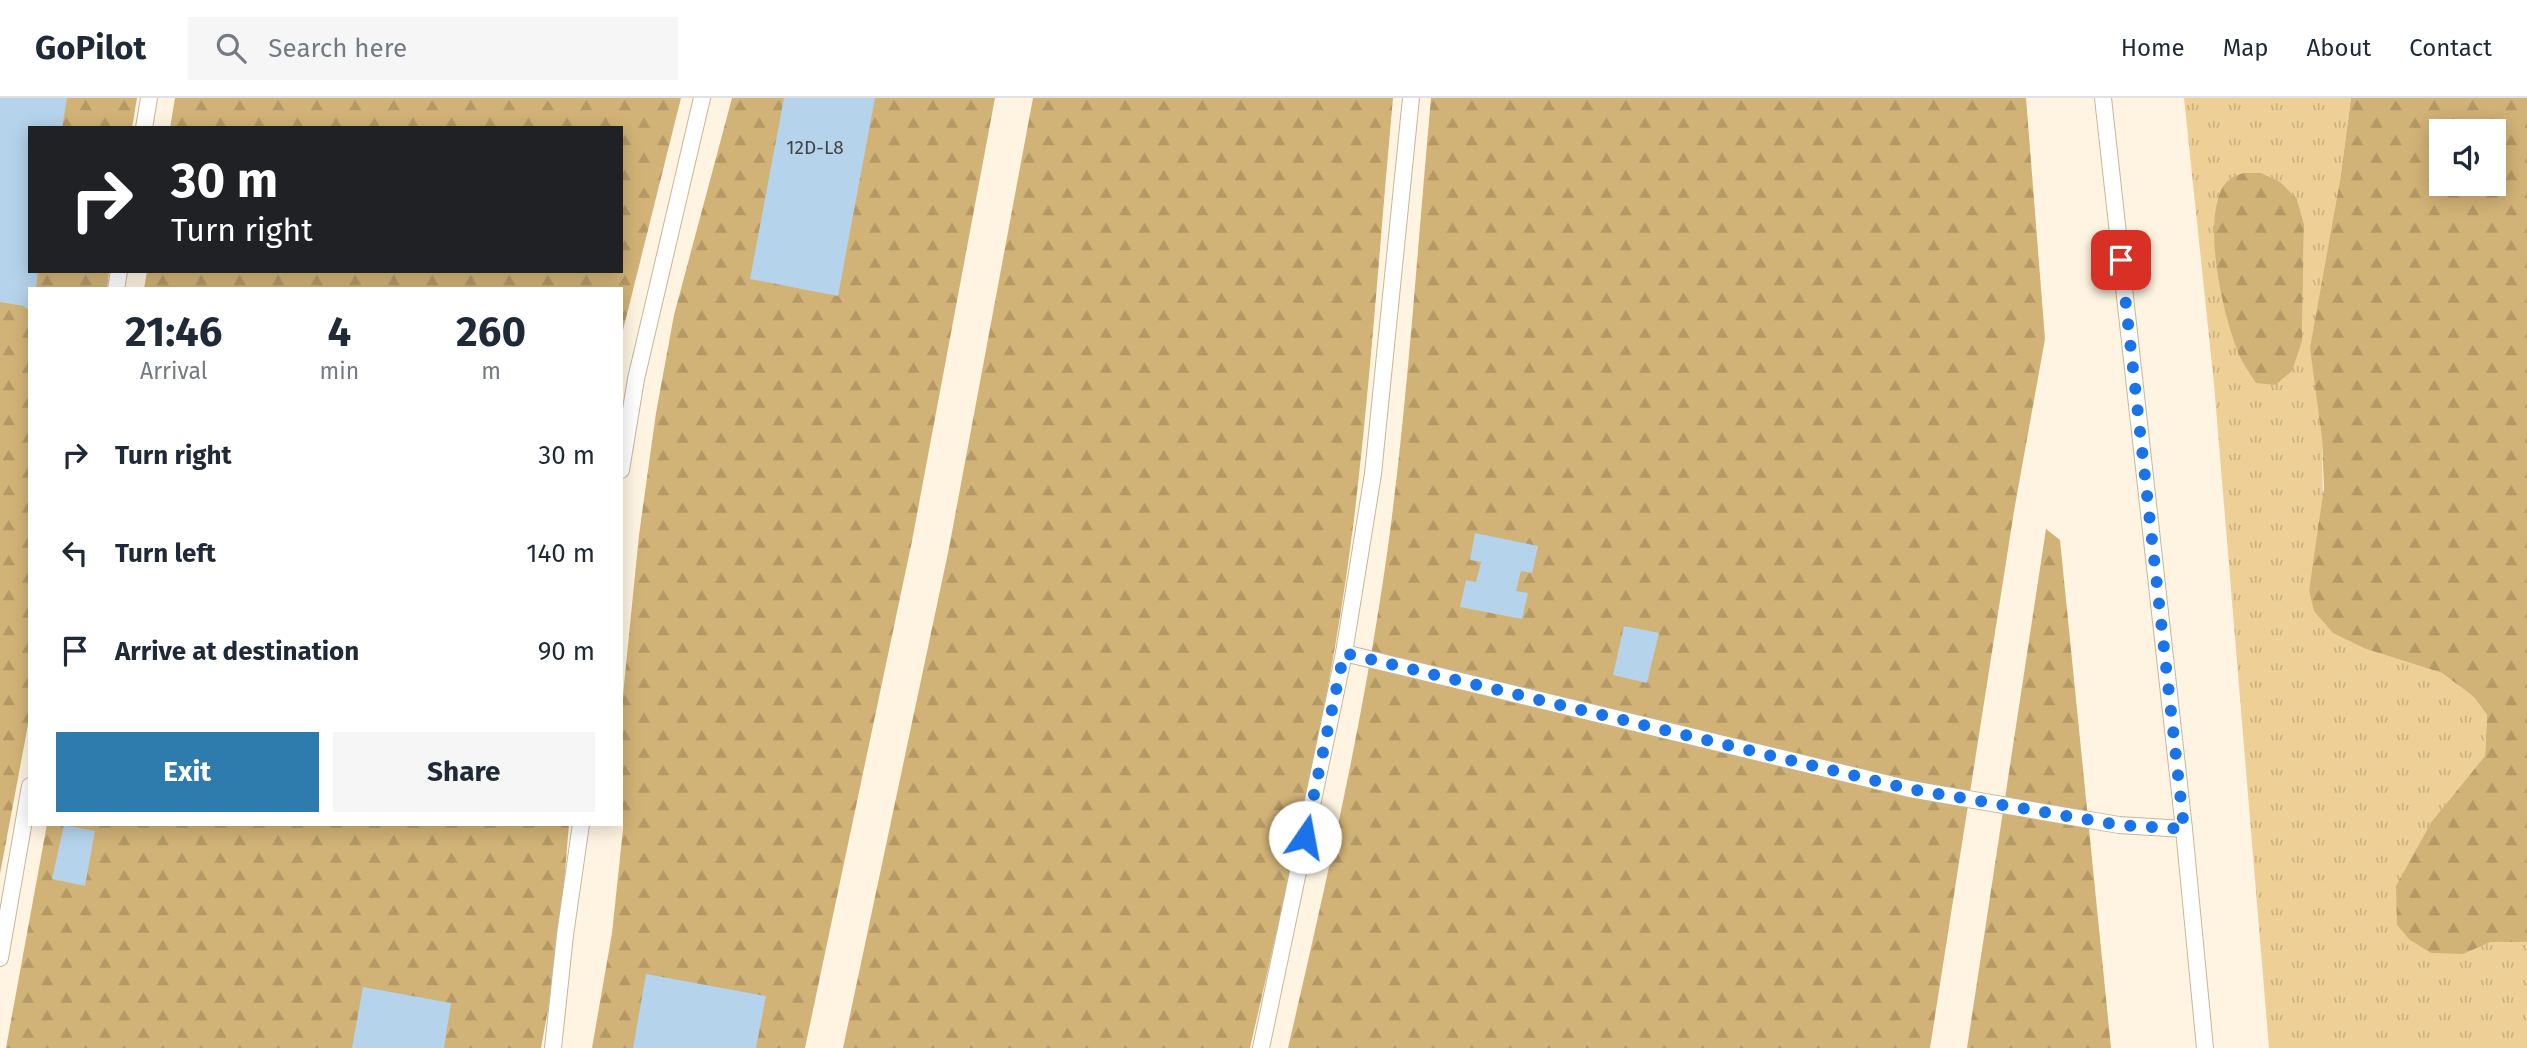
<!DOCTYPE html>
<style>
body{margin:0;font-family:"Fira Sans",sans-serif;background:#f6f6f7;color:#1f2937;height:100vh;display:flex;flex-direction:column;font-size:26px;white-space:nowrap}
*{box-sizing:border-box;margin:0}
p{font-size:23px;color:#747a83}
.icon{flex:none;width:38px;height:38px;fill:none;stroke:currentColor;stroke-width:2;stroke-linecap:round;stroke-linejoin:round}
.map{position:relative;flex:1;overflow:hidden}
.drawer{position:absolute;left:28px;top:189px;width:595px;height:539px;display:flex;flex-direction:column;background:#fff;border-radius:0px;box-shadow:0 4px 18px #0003}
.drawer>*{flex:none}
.top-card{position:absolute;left:28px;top:28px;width:595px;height:147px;border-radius:0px;box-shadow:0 4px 18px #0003;background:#202124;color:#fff;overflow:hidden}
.tools{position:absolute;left:2429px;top:21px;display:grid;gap:14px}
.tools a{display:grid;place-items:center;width:77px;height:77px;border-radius:0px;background:#fff;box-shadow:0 4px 18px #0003;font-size:35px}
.pin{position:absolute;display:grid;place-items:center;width:60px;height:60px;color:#fff;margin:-30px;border-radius:14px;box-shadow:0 4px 10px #0006}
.me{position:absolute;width:77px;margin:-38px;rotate:12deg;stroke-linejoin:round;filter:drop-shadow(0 0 5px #0008)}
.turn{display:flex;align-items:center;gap:24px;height:147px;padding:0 28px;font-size:32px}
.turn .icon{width:91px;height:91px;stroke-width:2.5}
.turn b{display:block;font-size:49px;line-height:60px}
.eta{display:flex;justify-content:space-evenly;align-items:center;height:119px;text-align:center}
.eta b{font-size:42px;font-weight:700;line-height:49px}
.action{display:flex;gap:14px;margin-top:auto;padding:14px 28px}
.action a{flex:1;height:80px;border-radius:0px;background:#2e7bad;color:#fff;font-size:28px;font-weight:700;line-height:80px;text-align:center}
.action a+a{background:#f6f6f7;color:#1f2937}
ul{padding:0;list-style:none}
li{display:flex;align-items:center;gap:21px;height:98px;padding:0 28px}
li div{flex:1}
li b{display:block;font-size:26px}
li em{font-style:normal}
header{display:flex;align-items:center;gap:42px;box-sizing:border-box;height:98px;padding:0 35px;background:#fff;border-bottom:2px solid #e0e1e3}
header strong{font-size:33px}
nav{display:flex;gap:38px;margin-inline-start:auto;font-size:24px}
.search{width:490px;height:63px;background:#f6f6f7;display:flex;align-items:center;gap:18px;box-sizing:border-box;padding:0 24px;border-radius:0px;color:#747a83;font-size:26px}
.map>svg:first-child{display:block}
.grass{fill:url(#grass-tufts);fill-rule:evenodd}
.forest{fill:url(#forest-firs);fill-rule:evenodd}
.building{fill:#b5d3ea}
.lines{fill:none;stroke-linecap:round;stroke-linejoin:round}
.lane-casing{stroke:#c7b799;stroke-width:18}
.lane{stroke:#fff;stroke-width:16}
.route{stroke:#1a73e8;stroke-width:12;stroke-dasharray:0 21.6}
.labels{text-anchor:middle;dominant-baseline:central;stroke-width:5;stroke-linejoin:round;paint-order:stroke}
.number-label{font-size:19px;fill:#414441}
</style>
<header>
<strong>GoPilot</strong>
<div class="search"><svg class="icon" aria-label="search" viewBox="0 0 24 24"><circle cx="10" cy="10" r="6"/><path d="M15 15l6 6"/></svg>Search here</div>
<nav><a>Home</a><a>Map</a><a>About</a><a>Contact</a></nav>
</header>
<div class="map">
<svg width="2527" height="950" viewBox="0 0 2527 950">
<defs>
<pattern id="grass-tufts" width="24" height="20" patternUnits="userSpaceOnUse" patternTransform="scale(1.75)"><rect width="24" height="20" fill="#eed096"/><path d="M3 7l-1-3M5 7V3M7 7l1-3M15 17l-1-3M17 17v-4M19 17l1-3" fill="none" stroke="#ccb280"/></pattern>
<pattern id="forest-firs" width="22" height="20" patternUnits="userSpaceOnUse" patternTransform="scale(1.75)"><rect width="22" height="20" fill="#d2b377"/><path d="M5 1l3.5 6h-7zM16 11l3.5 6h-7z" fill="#b49966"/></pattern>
</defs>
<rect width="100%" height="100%" fill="#fef4e1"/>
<path class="grass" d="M2184,0H2351L2340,83L2322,340L2323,404L2309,492L2366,551L2442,575L2474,599L2487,617L2485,658L2432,723L2463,856L2491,844H2527V950H2269L2214,286ZM2297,101L2304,126L2302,243Z"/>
<g class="forest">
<polygon points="0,0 137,0 132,30 30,30 30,173 109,173 107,191 30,191 30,616 0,776"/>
<polygon points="175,0 681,0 621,240 621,191 144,191 147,173 621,173 621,30 170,30"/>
<polygon points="732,0 995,0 912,443 805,950 592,950 612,835 623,731 623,597 639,437 656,315 674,217"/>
<path d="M1033,0H1393C1380,140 1371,281 1354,421C1332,599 1290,775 1250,950H843L949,450Z"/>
<path d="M1431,0H2026L2045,241L2014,413L1930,950H1288C1328,777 1368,603 1391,426C1409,285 1418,142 1431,0Z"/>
<path d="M2351,0H2527V844H2491L2463,856L2431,855L2410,842L2397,827L2396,788L2432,723L2485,658L2487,617L2474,599L2442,575L2366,551L2333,535L2314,513L2309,492L2324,390L2322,340L2310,250L2340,83ZM2441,33H2494V86H2441Z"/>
<path d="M2244,75H2261L2280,84L2297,101L2304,126L2302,243L2292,273L2275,287L2256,285C2251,277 2245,269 2241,261C2224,223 2204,135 2220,95C2224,83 2233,78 2244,75Z"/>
<polygon points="2046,431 2060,442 2111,950 1967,950"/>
<polygon points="47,726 569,726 558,857 541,950 6,950"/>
</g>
<g class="building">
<polygon points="0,0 67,0 62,30 30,30 30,173 38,173 36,191 30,191 30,209 27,211 24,208 0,204"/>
<polygon points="784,0 875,0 838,198 750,181"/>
<polygon points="1475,435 1538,448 1532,475 1521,473 1516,493 1528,495 1522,521 1460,509 1466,482 1476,484 1481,464 1470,462"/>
<polygon points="1624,528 1659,535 1647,585 1613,577"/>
<polygon points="64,727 95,733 85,788 52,781"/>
<polygon points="646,876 766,898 756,950 633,950"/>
<polygon points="363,889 451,905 444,950 352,950"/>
</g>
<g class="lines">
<g class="lane-casing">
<g id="lane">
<polyline points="2103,0 2184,731 2205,950"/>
<polyline points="144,30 149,0"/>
<polyline points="116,191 119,173"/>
<polyline points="621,372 636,281 702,0"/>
<polyline points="1344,555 1910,691 2119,727 2184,731"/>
<polyline points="0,860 30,688"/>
<polyline points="553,950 565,837 581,726"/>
<polyline points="1261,950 1344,555 1373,376 1411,0"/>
</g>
</g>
<use href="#lane" class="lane"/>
</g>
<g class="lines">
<polyline class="route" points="1305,739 1344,555 1910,691 2119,727 2184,731 2121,162"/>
</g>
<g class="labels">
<g class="number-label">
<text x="815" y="49">12D-L8</text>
</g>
</g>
</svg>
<div class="tools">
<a><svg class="icon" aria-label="sound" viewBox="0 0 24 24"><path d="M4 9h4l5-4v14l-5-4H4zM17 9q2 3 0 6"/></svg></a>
</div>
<div class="pin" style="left:2121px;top:162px;background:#d93025"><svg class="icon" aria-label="arrive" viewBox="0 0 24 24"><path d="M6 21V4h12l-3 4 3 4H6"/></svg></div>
<svg class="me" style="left:1305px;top:739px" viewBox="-20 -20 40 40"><circle r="19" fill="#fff"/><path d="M0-13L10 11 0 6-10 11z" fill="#1a73e8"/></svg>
<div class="top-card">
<div class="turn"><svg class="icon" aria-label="right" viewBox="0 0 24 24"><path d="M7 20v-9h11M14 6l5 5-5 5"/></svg><div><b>30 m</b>Turn right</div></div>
</div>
<section class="drawer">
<div class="eta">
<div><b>21:46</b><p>Arrival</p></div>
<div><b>4</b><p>min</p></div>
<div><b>260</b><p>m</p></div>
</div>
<ul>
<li><svg class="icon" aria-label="right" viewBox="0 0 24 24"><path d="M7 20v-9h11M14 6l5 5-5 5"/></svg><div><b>Turn right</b></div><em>30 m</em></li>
<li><svg class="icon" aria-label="left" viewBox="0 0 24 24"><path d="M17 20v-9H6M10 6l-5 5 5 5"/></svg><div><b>Turn left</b></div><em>140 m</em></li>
<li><svg class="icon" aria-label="arrive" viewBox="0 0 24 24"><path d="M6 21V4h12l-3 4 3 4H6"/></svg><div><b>Arrive at destination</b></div><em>90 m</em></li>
</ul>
<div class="action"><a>Exit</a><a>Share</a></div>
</section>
</div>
